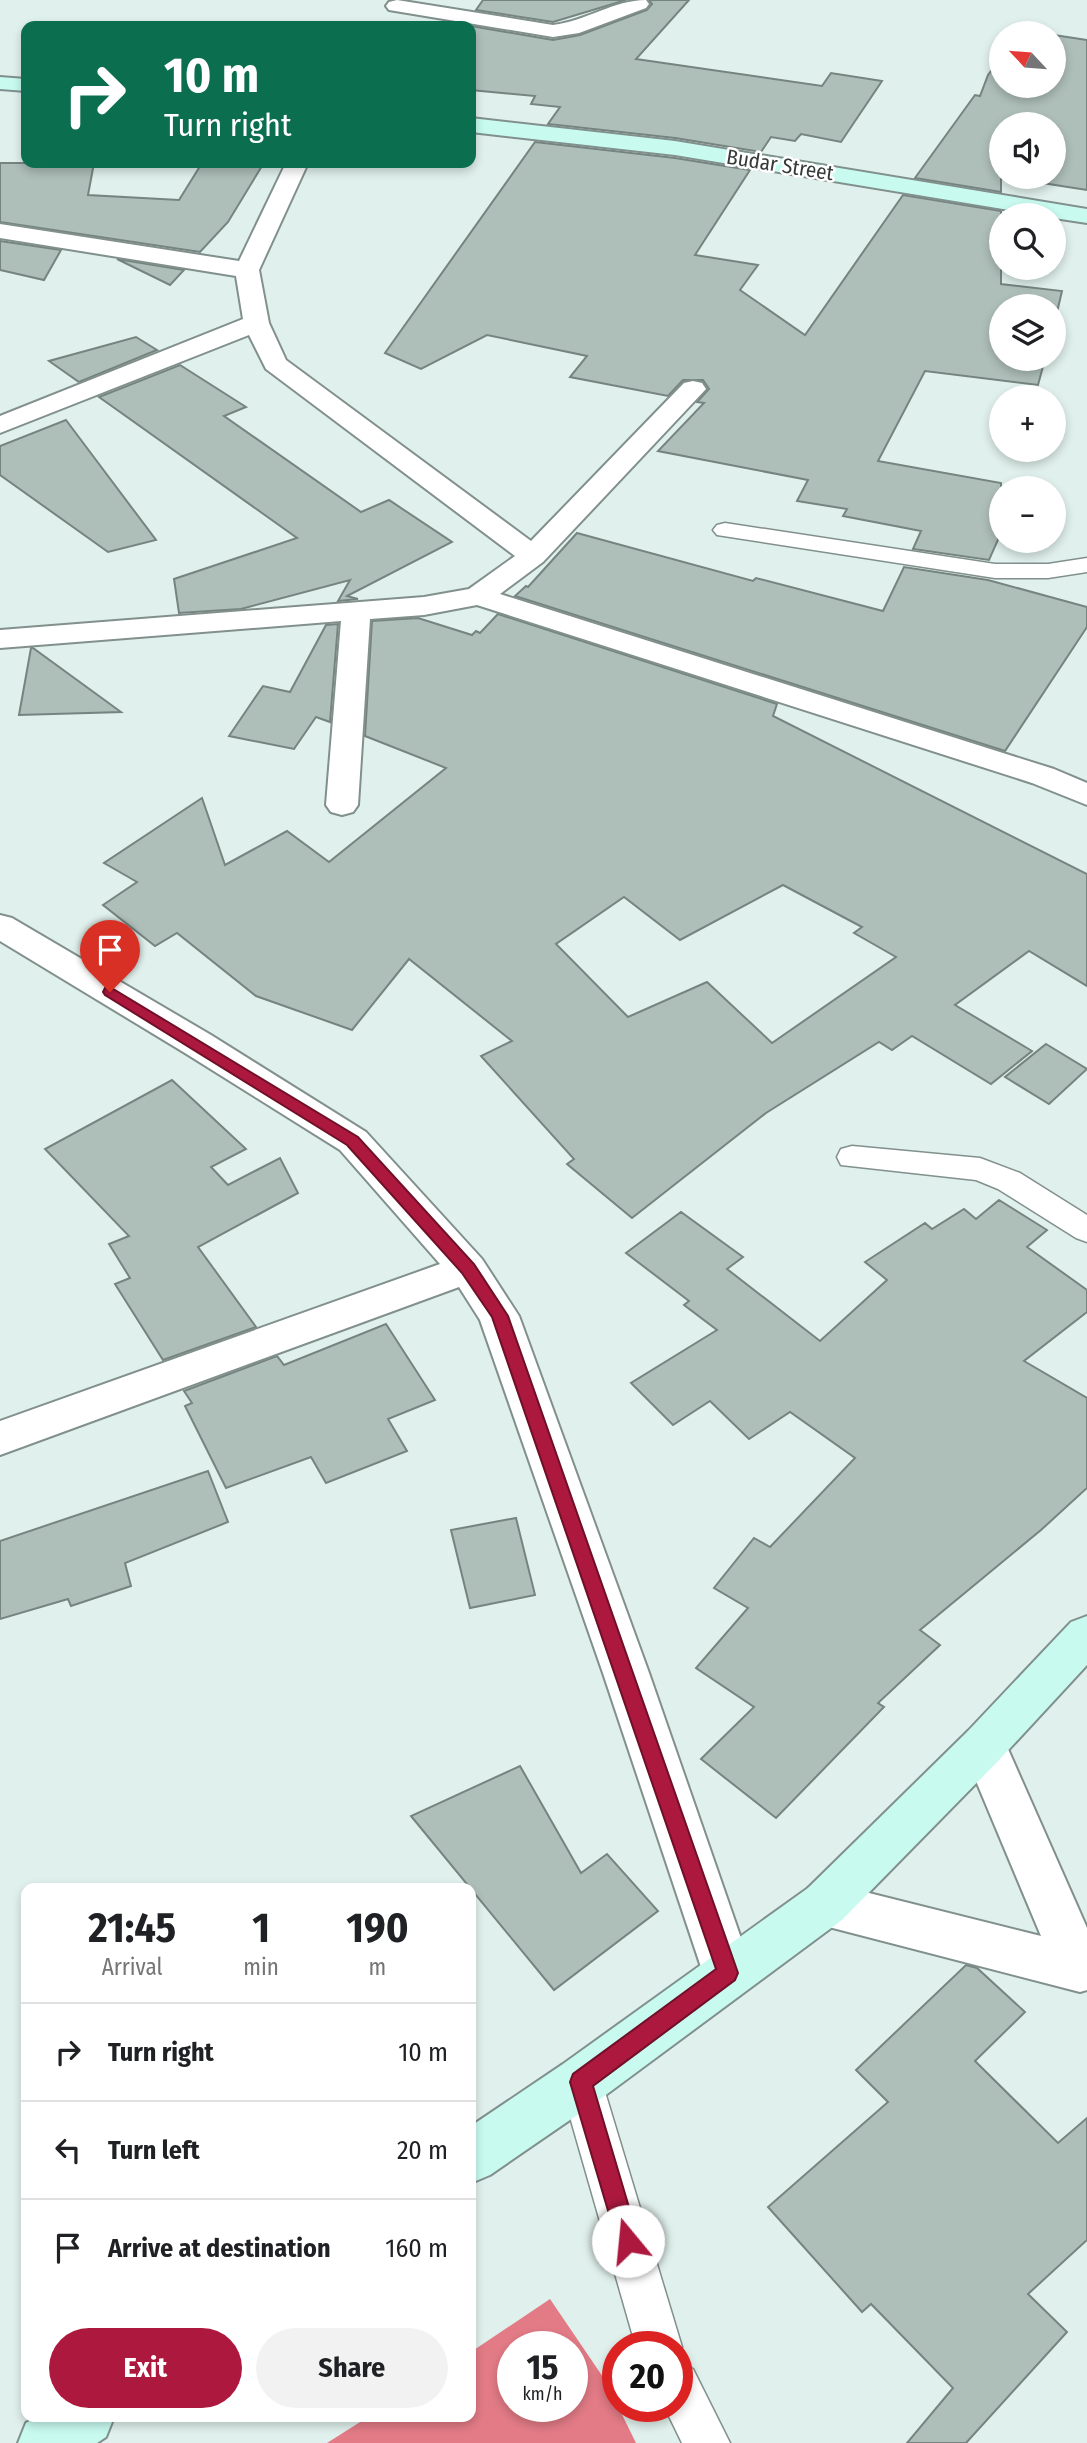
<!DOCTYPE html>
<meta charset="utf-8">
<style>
body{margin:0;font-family:"Fira Sans Condensed",sans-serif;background:#f2f2f2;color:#202124;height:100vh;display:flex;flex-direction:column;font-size:26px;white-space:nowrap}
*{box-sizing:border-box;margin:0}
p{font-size:23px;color:#757577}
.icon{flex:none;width:38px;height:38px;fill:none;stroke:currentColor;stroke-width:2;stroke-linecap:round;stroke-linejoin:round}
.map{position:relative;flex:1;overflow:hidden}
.side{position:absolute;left:21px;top:1883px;width:455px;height:539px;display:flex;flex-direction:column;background:#fff;border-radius:14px;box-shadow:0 4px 10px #0003}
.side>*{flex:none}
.top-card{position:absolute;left:21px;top:21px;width:455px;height:147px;border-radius:14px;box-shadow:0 4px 10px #0003;background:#0b6e4f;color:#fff;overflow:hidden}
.needle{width:46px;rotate:296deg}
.tools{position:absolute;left:989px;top:21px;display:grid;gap:14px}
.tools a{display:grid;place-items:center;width:77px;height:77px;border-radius:50%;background:#fff;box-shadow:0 4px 10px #0003;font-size:35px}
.speed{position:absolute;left:497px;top:2331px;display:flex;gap:14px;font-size:35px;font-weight:700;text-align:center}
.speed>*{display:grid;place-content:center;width:91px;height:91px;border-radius:50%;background:#fff;box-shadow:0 4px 10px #0003;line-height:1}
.speed small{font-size:18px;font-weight:400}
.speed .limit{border:10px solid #d22;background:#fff;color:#111}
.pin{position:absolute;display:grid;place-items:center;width:60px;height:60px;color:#fff;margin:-72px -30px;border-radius:50% 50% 50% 0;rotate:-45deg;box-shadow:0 0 7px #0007}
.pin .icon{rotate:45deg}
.me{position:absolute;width:77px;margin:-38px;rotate:343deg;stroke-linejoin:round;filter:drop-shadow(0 0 5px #0008)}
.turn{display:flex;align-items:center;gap:24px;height:147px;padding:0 28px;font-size:32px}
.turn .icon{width:91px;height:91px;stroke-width:2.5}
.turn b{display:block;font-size:49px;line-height:60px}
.eta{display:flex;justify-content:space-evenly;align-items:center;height:119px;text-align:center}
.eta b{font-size:42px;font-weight:700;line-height:49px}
.primary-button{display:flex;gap:14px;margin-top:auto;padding:14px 28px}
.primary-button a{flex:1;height:80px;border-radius:42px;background:#ac183e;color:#fff;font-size:28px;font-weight:700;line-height:80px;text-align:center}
.primary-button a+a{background:#f2f2f2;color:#202124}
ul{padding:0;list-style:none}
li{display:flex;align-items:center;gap:21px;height:98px;padding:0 28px;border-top:2px solid #e0e0e0}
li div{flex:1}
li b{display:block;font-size:26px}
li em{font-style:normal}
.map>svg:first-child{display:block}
.water{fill:#e27b86;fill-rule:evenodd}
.building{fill:#aebeb9;stroke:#768480;stroke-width:2;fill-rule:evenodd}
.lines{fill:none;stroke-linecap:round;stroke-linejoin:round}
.service-casing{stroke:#81908c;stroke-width:3}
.minor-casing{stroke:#81908c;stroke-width:4}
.secondary-casing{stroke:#81908c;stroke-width:4}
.service{fill:#fff;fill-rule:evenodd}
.minor{fill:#fff;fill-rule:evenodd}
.secondary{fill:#c8faf0;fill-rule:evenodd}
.route{fill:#ac183e;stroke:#701028;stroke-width:2}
.labels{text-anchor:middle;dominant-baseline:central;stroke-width:5;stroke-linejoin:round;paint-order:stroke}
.far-street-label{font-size:21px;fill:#343b39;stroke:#fff}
</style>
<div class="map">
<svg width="1087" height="2443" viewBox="0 0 1087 2443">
<rect width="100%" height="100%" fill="#e0f0ec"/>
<path class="water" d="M550,2299L605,2380L636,2443H327L368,2417H471V2352ZM513,2347H572V2406H513Z"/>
<g class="building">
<polygon points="483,0 626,0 553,22 476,10"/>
<polygon points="649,0 689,0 636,59 822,86 831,73 882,81 841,142 801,134 795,141 771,137 761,152 675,138 548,124 560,107 531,104 535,96 471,90 471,26 553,40 580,35 647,10 652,4"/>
<polygon points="1054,35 1087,40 1087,190 1004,177 1054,177 1054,124 1001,124 1001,192 915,178 975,95 980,96 988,75 1001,58 1001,86 1054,86"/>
<polygon points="535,142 675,158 750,170 695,255 758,265 740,290 805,335 903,195 1001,211 1001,284 1062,291 1054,325 1054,306 1001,306 1001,359 1045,359 1038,385 925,371 878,461 1001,483 1001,533 989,560 913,549 921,531 843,516 847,509 797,501 808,480 658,451 704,403 697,402 709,389 703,380 683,380 668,396 570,377 587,356 487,335 421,369 385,353"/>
<polygon points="0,163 94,163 88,195 179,200 202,163 262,166 228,222 200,252 0,222"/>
<polygon points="0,241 61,250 44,280 0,270"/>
<polygon points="117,259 184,270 170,285"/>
<polygon points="136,337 157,350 79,382 49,361"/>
<polygon points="180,365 246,407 224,416 361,512 389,500 452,542 347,596 358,599 338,601 350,580 241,609 179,613 174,579 297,538 99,397"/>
<polygon points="66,420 156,540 108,552 0,475 0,446"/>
<polygon points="577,533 753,581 756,578 883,611 904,567 988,580 1087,607 1087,627 1005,751 515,596 526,586 528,587"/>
<path d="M498,614L777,704L773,716L1087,874V986L1029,951L955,1005L1032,1051L991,1084L912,1036L892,1050L879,1042L766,1113L632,1218L567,1164L574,1159L481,1056L512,1041L409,959L352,1030L256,996L177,933L155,946L103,905L137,882L104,863L202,798L225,865L287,831L329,862L446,768L365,736L372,621L418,618L472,635L476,631L480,633ZM783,885L862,927L854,933L896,957L772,1043L707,982L628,1017L556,944L624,897L680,940Z"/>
<polygon points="338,624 330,722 316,717 294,749 229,736 263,686 290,692 326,625"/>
<polygon points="31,648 33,648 121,712 19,715"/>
<polygon points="1046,1044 1087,1069 1049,1104 1005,1077"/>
<polygon points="172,1080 246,1149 211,1167 228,1185 280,1158 298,1193 198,1247 256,1327 163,1360 115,1284 130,1278 109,1244 129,1236 45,1149"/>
<polygon points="999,1200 1047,1230 1027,1247 1087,1290 1087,1312 1024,1361 1087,1398 1087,1488 1041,1530 920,1630 940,1645 878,1703 884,1707 776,1818 701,1759 754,1707 696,1668 748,1608 714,1588 754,1538 770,1547 855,1458 790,1412 749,1439 710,1401 673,1425 631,1383 717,1330 684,1305 689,1301 626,1253 681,1212 743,1257 727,1269 820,1341 887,1280 865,1262 925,1223 932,1229 964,1209 976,1219"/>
<polygon points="386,1324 435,1400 388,1419 407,1451 326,1483 311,1457 226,1488 185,1406 192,1403 184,1391 277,1356 284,1365"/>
<polygon points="208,1471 228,1522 125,1563 131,1586 71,1606 68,1599 0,1619 0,1541"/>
<polygon points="516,1518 535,1595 470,1608 451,1530"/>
<polygon points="520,1766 581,1873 607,1854 658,1911 554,1990 411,1816"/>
<polygon points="966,1965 977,1968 1025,2012 975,2061 1058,2143 1087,2118 1087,2240 1028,2294 1067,2332 966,2443 907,2443 953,2388 871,2304 862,2312 768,2207 888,2102 856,2070"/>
</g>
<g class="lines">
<g class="service-casing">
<g id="service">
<polygon points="725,523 995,564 1048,564 1087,558 1087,572 1048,578 995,578 717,535 713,530 717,525"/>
<polygon points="852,1146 980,1158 1020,1173 1087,1215 1087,1242 1076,1238 998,1189 976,1180 841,1165 837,1157 841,1149"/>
<polygon points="581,2062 596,2068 602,2082 682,2347 677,2357 677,2347 636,2347 560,2082 566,2068"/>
<polygon points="677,2362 693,2369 730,2443 682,2443 664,2406 677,2406"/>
</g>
</g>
<g class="minor-casing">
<g id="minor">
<path d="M397,0L553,25C586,21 614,0 646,0L649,4L646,8L579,33L553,37L389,10L386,6L389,2Z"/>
<polygon points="286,163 308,163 259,270 269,323 286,360 531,541 684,383 693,381 702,383 706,389 543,562 500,594 1054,769 1087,783 1087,805 1032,783 477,605 424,615 370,619 358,805 353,812 342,815 331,812 326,805 341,621 0,648 0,630 424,597 469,589 515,556 266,369 249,335 0,433 0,416 243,319 236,276 0,238 0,224 239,261"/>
<polygon points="0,915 12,918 211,1035 366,1132 482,1259 519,1316 649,1673 753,1973 746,1990 728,1996 710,1990 703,1973 603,1673 480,1320 459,1287 0,1455 0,1421 440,1264 340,1150 185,1053 0,941"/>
<polygon points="984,1725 1000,1731 1087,1928 1087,1990 1080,1992 825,1926 808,1920 801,1904 808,1888 825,1882 1041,1936 961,1745 968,1731"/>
</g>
</g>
<g class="secondary-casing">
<g id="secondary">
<polygon points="0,77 26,79 26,91 0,89"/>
<polygon points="471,118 675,141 1087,209 1087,223 1054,218 1054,215 1040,215 675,155 471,132"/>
<polygon points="1087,1616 1087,1665 1000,1759 842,1920 599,2100 490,2175 471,2183 471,2126 563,2064 808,1888 968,1731 1071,1622"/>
<polygon points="36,2417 114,2417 106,2437 97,2443 18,2443 26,2423"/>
</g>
</g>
<use href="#service" class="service"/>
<use href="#minor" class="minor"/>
<use href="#secondary" class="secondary"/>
</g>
<polygon class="route" points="110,987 358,1137 474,1264 508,1316 738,1973 735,1980 593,2086 639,2241 636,2249 628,2252 620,2249 617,2241 570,2082 573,2074 716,1969 492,1317 462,1273 347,1145 105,995 103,992 105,988"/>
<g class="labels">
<g class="far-street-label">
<text transform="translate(780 165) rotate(9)">Budar Street</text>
</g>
</g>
</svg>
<div class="tools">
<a><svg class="needle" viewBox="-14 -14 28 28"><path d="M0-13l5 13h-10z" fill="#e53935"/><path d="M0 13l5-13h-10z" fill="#757577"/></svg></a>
<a><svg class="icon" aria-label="sound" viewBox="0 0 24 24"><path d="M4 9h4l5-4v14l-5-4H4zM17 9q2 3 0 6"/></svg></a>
<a><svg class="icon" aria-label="search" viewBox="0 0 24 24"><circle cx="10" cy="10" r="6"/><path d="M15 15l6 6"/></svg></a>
<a><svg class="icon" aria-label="layers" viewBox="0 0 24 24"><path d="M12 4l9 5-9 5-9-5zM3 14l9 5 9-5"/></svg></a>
<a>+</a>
<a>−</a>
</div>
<div class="speed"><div>15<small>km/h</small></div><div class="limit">20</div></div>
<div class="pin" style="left:110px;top:992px;background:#d93025"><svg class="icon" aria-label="arrive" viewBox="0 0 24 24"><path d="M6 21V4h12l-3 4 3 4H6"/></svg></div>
<svg class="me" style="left:628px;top:2241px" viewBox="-20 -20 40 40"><circle r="19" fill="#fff"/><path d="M0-13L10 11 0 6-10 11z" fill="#ac183e"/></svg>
<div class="top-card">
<div class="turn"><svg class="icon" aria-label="right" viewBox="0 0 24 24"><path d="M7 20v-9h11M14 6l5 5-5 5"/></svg><div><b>10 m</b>Turn right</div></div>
</div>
<section class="side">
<div class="eta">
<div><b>21:45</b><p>Arrival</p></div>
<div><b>1</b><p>min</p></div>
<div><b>190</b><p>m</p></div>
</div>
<ul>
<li><svg class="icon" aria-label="right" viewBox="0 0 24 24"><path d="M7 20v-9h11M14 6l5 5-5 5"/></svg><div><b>Turn right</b></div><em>10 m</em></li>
<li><svg class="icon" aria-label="left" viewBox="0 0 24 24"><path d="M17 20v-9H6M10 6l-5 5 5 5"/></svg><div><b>Turn left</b></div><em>20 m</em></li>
<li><svg class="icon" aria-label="arrive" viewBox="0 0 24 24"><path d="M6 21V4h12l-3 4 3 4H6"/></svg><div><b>Arrive at destination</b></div><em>160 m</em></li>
</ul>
<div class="primary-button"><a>Exit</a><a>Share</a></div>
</section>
</div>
